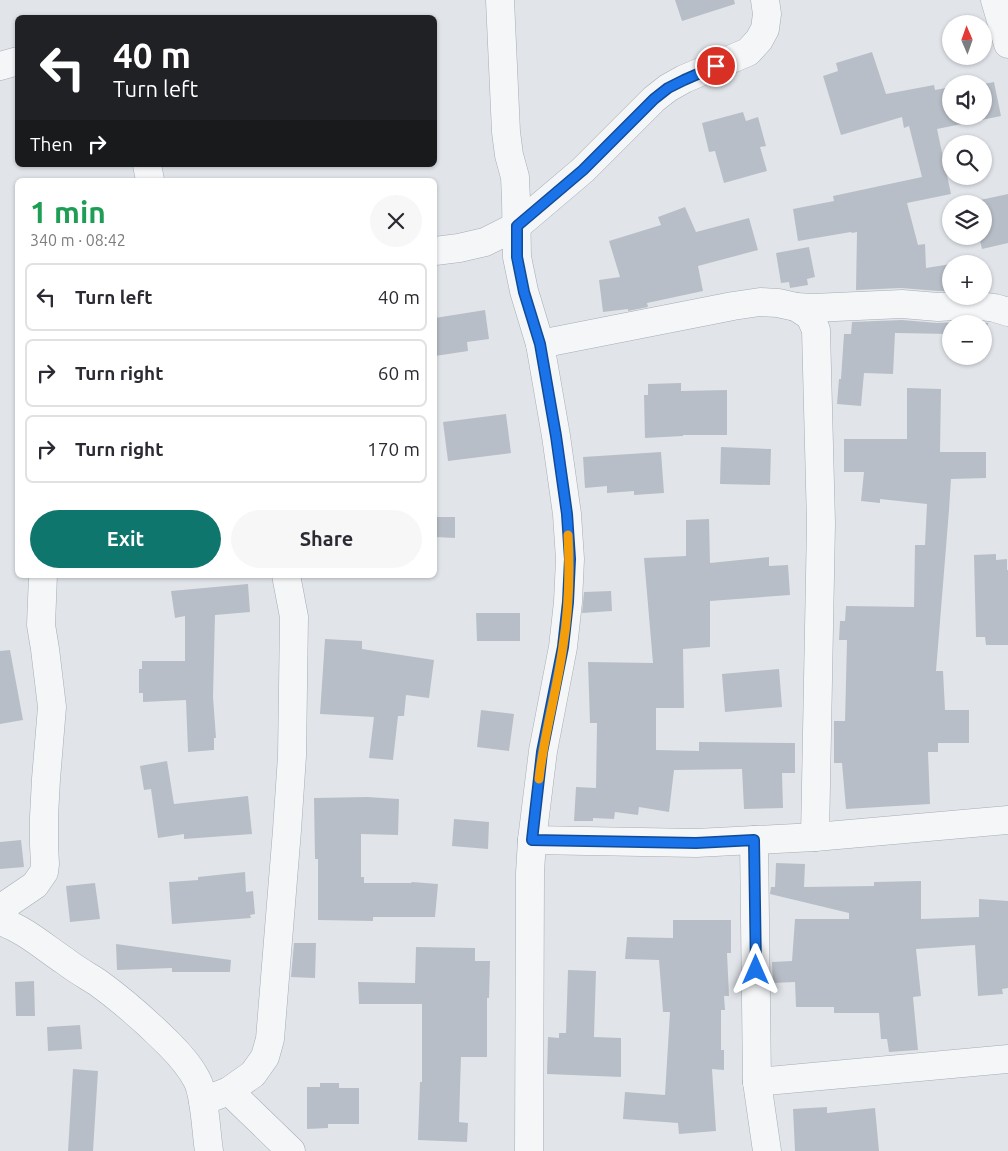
<!DOCTYPE html>
<meta charset="utf-8">
<style>
body{margin:0;font-family:Ubuntu,sans-serif;background:#f7f7f7;color:#2b2b33;height:100vh;display:flex;flex-direction:column;font-size:19px;white-space:nowrap}
*{box-sizing:border-box;margin:0}
p{font-size:16px;color:#7c7c81}
.icon{flex:none;width:28px;height:28px;fill:none;stroke:currentColor;stroke-width:2;stroke-linecap:round;stroke-linejoin:round}
.map{position:relative;flex:1;overflow:hidden}
.panel{position:absolute;left:15px;top:178px;width:422px;height:400px;display:flex;flex-direction:column;background:#fff;border-radius:8px;box-shadow:0 1px 4px #0004}
.panel>*{flex:none}
.hud{position:absolute;left:15px;top:15px;width:422px;height:152px;border-radius:8px;box-shadow:0 1px 4px #0004;background:#202124;color:#fff;overflow:hidden}
.needle{width:32px;rotate:358deg}
.fabs{position:absolute;left:942px;top:15px;display:grid;gap:10px}
.fabs a{display:grid;place-items:center;width:50px;height:50px;border-radius:50%;background:#fff;box-shadow:0 1px 4px #0004;font-size:25px}
.pin{position:absolute;display:grid;place-items:center;width:42px;height:42px;color:#fff;margin:-21px;border:2px solid #fff;border-radius:50%;box-shadow:0 1px 5px #0007}
.me{position:absolute;width:55px;margin:-28px;rotate:0deg;stroke-linejoin:round;filter:drop-shadow(0 0 4px #0008)}
.turn{display:flex;align-items:center;gap:18px;height:105px;padding:0 15px;font-size:22px}
.turn .icon{width:65px;height:65px;stroke-width:2.5}
.turn b{display:block;font-size:35px;line-height:42px}
.then{display:flex;align-items:center;height:48px;padding:0 15px;background:#0003;gap:10px;font-size:19px}
.round{display:grid;place-items:center;flex:none;width:52px;height:52px;border-radius:26px;background:#f7f7f7}
.overview{display:flex;align-items:center;justify-content:space-between;height:85px;padding:0 15px}
h1{font-size:30px;font-weight:600;line-height:38px;color:#1e9e55}
.primary-button{display:flex;gap:10px;margin-top:auto;padding:10px 15px}
.primary-button a{flex:1;height:58px;border-radius:30px;background:#0f766e;color:#fff;font-size:20px;font-weight:600;line-height:58px;text-align:center}
.primary-button a+a{background:#f7f7f7;color:#2b2b33}
ul{padding:0;list-style:none}
li{display:flex;align-items:center;gap:15px;height:68px;margin:0 10px 8px;padding:0 5px;border:2px solid #e1e1e2;border-radius:8px}
li div{flex:1}
li b{display:block;font-size:19px}
li em{font-style:normal}
.map>svg:first-child{display:block}
.building{fill:#b8bec7}
.lines{fill:none;stroke-linecap:round;stroke-linejoin:round}
.street-casing{stroke:#a6acb4;stroke-width:29}
.street{stroke:#f4f6f8;stroke-width:28}
.route-casing{stroke:#114b97;stroke-width:12}
.route{stroke:#1a73e8;stroke-width:9}
.slow{stroke:#f59e0b;stroke-width:9}
</style>
<div class="map">
<svg width="1008" height="1151" viewBox="0 0 1008 1151">
<rect width="100%" height="100%" fill="#e1e5ea"/>
<g class="building">
<polygon points="675,0 734,0 735,4 682,21"/>
<polygon points="872,52 886,94 934,85 935,90 951,87 951,116 984,116 984,84 994,82 1001,116 937,129 951,194 907,203 918,245 925,244 926,268 951,264 951,291 938,291 901,288 856,290 857,232 852,233 851,232 798,241 793,209 834,201 833,196 922,177 909,126 904,128 902,117 841,135 823,76 838,71 836,63"/>
<polygon points="743,112 746,121 758,117 766,146 760,147 767,171 724,183 715,151 709,152 702,123"/>
<polygon points="1008,194 1008,243 982,249 979,236 984,236 984,204 971,204 971,202"/>
<polygon points="685,207 696,232 749,218 758,250 698,266 703,291 647,303 648,307 628,311 628,309 603,312 599,280 620,277 609,241 661,225 658,217"/>
<polygon points="809,247 815,277 807,279 808,285 790,288 789,282 781,283 776,253"/>
<polygon points="485,310 489,339 467,342 468,351 435,356 435,318"/>
<polygon points="902,320 937,323 972,321 988,323 986,338 984,338 984,324 951,324 951,334 895,333 893,374 864,373 861,406 837,404 839,379 841,379 844,334 851,334 852,322"/>
<polygon points="955,356 977,356 977,361 954,358"/>
<polygon points="681,383 681,391 727,390 727,435 683,435 683,436 645,438 644,395 648,395 648,384"/>
<polygon points="907,388 941,389 940,452 986,452 986,478 951,479 949,510 936,671 943,671 945,710 969,710 969,743 938,743 938,752 928,752 930,804 846,809 842,763 834,763 834,721 845,721 847,640 839,640 840,621 845,621 846,606 914,607 915,545 925,545 927,504 880,499 880,503 861,501 864,472 844,472 844,439 907,439"/>
<polygon points="506,414 511,453 448,461 443,422"/>
<polygon points="721,447 771,449 770,485 720,484"/>
<polygon points="661,452 664,493 634,495 634,491 607,493 607,486 585,488 583,457"/>
<polygon points="435,517 455,517 455,538 435,537"/>
<polygon points="709,519 710,563 769,557 769,566 788,565 790,595 710,601 710,647 683,649 684,708 656,708 656,750 699,751 699,742 795,743 795,773 782,773 783,808 744,809 742,769 674,770 669,812 639,807 638,815 615,812 614,819 593,818 593,821 574,821 576,787 596,788 597,723 590,723 588,662 653,663 644,558 686,556 686,520"/>
<polygon points="996,554 996,560 1007,559 1007,570 1008,570 1008,645 986,645 985,637 976,637 974,555"/>
<polygon points="248,584 250,612 215,615 213,697 216,738 214,738 214,750 188,752 186,700 143,702 143,693 139,693 139,669 142,669 142,661 185,661 185,616 175,618 171,591"/>
<polygon points="611,591 612,611 582,613 584,592"/>
<polygon points="476,613 520,613 520,641 477,641"/>
<polygon points="325,639 362,641 362,649 434,660 429,698 406,695 404,716 398,716 393,760 369,758 374,717 320,714"/>
<polygon points="10,650 23,720 0,724 0,651"/>
<polygon points="779,669 782,707 725,712 722,674"/>
<polygon points="481,710 514,714 509,751 477,747"/>
<polygon points="167,761 174,804 248,796 252,834 184,839 184,834 158,838 151,789 144,790 140,766"/>
<polygon points="367,797 399,799 398,835 361,834 361,877 364,877 364,883 411,883 412,882 438,884 435,917 373,917 373,921 318,920 318,859 315,859 314,798"/>
<polygon points="454,819 489,822 488,849 452,846"/>
<polygon points="21,840 24,867 0,869 0,842"/>
<polygon points="776,863 805,864 804,887 874,886 874,882 921,881 921,919 979,917 979,899 1008,901 1008,988 1002,989 1003,994 978,996 975,945 916,949 921,996 913,997 918,1050 889,1052 887,1039 881,1039 879,1013 834,1013 834,1007 796,1007 795,982 773,983 772,962 792,961 795,919 849,919 849,913 770,894 771,887 775,887"/>
<polygon points="245,872 246,892 253,891 255,914 250,915 251,918 172,924 169,882 198,880 198,877"/>
<polygon points="95,883 100,919 70,922 66,886"/>
<polygon points="673,920 731,920 731,953 727,953 729,996 724,996 725,1010 721,1010 721,1050 724,1050 724,1070 712,1069 716,1131 679,1134 678,1123 623,1119 625,1092 665,1095 670,1012 663,1012 659,960 625,959 627,937 673,938"/>
<polygon points="294,943 316,943 315,978 291,977"/>
<polygon points="116,944 231,960 230,972 172,972 172,968 117,970"/>
<polygon points="416,947 475,948 475,961 490,961 489,998 487,998 487,1057 461,1057 459,1122 468,1123 467,1142 418,1140 420,1082 422,1082 422,1004 359,1004 358,982 415,983"/>
<polygon points="568,970 596,971 594,1037 621,1038 621,1077 547,1074 548,1037 559,1038 559,1033 566,1033"/>
<polygon points="34,981 35,1016 16,1016 15,982"/>
<polygon points="80,1025 82,1049 48,1051 47,1027"/>
<polygon points="73,1069 98,1071 93,1151 68,1151"/>
<polygon points="320,1083 339,1083 339,1088 359,1088 359,1124 328,1124 328,1128 307,1129 307,1087 320,1087"/>
<polygon points="827,1107 827,1113 875,1108 879,1151 795,1151 793,1109"/>
</g>
<g class="lines">
<g class="street-casing">
<g id="street">
<polyline points="500,0 506,132 509,155 515,177 516,200 517,257 524,291 540,344 556,436 567,514 570,559 568,602 563,647 543,751 532,840 530,873 529,1151"/>
<polyline points="995,0 1008,44"/>
<polyline points="0,66 18,61"/>
<polyline points="147,165 150,180"/>
<polyline points="435,251 459,248 485,242 517,226 583,170 654,99 668,88 684,79 748,52 759,40 765,29 767,14 765,0"/>
<polyline points="796,307 813,308 902,304 938,307 973,305 995,308 1008,312"/>
<polyline points="540,344 733,306 760,302 778,303 796,307 810,316 816,330 821,523 815,837"/>
<polyline points="532,840 696,843 815,837 1008,820"/>
<polyline points="754,840 757,1082 767,1151"/>
<polyline points="0,911 10,902 35,885 44,872 45,864 44,845 44,817 46,779 52,707 45,649 41,625 43,575"/>
<path d="M0,921C24,929 44,947 65,961C75,969 86,975 97,982C122,1000 147,1022 169,1044C180,1055 190,1066 197,1080C205,1095 206,1133 209,1151"/>
<polyline points="757,1082 1008,1059"/>
<polyline points="229,1091 291,1151"/>
<polyline points="203,1101 229,1091 253,1074 265,1057 270,1039 287,830 292,756 294,617 286,575"/>
</g>
</g>
<use href="#street" class="street"/>
</g>
<g class="lines">
<g class="route-casing">
<polyline id="route" points="716,66 684,80 668,88 654,99 583,170 517,226 517,257 524,292 540,344 556,436 567,514 570,559 568,602 563,647 542,752 532,840 696,843 754,840 756,970"/>
</g>
<use href="#route" class="route"/>
<path class="slow" d="M539,779C544,734 557,691 563,646C569,609 570,572 568,535"/>
</g>
</svg>
<div class="fabs">
<a><svg class="needle" viewBox="-14 -14 28 28"><path d="M0-13l5 13h-10z" fill="#e53935"/><path d="M0 13l5-13h-10z" fill="#7c7c81"/></svg></a>
<a><svg class="icon" aria-label="sound" viewBox="0 0 24 24"><path d="M4 9h4l5-4v14l-5-4H4zM17 9q2 3 0 6"/></svg></a>
<a><svg class="icon" aria-label="search" viewBox="0 0 24 24"><circle cx="10" cy="10" r="6"/><path d="M15 15l6 6"/></svg></a>
<a><svg class="icon" aria-label="layers" viewBox="0 0 24 24"><path d="M12 4l9 5-9 5-9-5zM3 14l9 5 9-5"/></svg></a>
<a>+</a>
<a>−</a>
</div>
<div class="pin" style="left:716px;top:66px;background:#d93025"><svg class="icon" aria-label="arrive" viewBox="0 0 24 24"><path d="M6 21V4h12l-3 4 3 4H6"/></svg></div>
<svg class="me" style="left:756px;top:970px" viewBox="-20 -20 40 40"><path d="M0-17L14 15 0 8-14 15z" fill="#1a73e8" stroke="#fff" stroke-width="4"/></svg>
<div class="hud">
<div class="turn"><svg class="icon" aria-label="left" viewBox="0 0 24 24"><path d="M17 20v-9H6M10 6l-5 5 5 5"/></svg><div><b>40 m</b>Turn left</div></div>
<div class="then">Then<svg class="icon" aria-label="right" viewBox="0 0 24 24"><path d="M7 20v-9h11M14 6l5 5-5 5"/></svg></div>
</div>
<section class="panel">
<div class="overview"><div><h1>1 min</h1><p>340 m · 08:42</p></div><a class="round"><svg class="icon" aria-label="close" viewBox="0 0 24 24"><path d="M6 6l12 12M18 6L6 18"/></svg></a></div>
<ul>
<li><svg class="icon" aria-label="left" viewBox="0 0 24 24"><path d="M17 20v-9H6M10 6l-5 5 5 5"/></svg><div><b>Turn left</b></div><em>40 m</em></li>
<li><svg class="icon" aria-label="right" viewBox="0 0 24 24"><path d="M7 20v-9h11M14 6l5 5-5 5"/></svg><div><b>Turn right</b></div><em>60 m</em></li>
<li><svg class="icon" aria-label="right" viewBox="0 0 24 24"><path d="M7 20v-9h11M14 6l5 5-5 5"/></svg><div><b>Turn right</b></div><em>170 m</em></li>
</ul>
<div class="primary-button"><a>Exit</a><a>Share</a></div>
</section>
</div>
